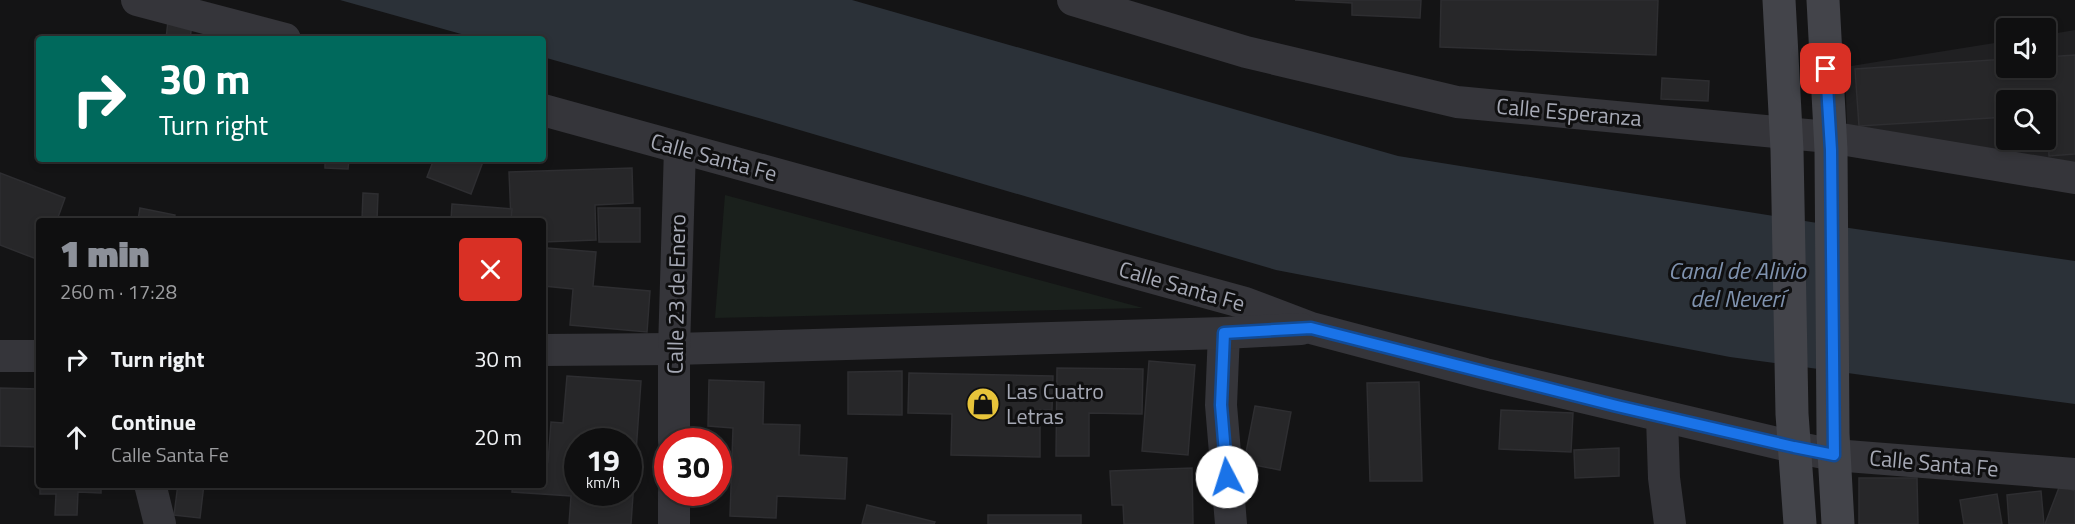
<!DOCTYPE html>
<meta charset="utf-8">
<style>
body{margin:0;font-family:"Titillium Web",sans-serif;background:#181819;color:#f1f3f6;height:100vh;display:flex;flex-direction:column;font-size:22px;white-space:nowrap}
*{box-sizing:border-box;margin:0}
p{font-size:20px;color:#9b9c9f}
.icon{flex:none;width:33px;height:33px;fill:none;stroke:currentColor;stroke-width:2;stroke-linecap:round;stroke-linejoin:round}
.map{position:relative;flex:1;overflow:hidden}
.details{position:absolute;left:36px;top:218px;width:510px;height:270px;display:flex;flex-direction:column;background:#0f0f10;border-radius:6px;box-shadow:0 3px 9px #0003,0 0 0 2px #2f2f30}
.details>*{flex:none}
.top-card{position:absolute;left:36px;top:36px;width:510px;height:126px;border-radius:6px;box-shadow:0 3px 9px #0003,0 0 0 2px #2f2f30;background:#00695c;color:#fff;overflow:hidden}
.buttons{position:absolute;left:1996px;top:18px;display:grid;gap:12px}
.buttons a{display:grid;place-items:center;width:60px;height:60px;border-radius:6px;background:#0f0f10;box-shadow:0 3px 9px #0003,0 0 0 2px #2f2f30;font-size:30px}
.speed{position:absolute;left:564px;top:428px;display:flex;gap:12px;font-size:30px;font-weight:700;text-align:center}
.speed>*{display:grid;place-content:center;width:78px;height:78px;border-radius:50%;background:#0f0f10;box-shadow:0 3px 9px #0003,0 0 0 2px #2f2f30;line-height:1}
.speed small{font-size:15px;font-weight:400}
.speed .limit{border:9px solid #d22;background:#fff;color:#111}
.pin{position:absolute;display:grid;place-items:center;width:51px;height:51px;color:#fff;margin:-26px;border-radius:12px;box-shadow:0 3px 9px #0006}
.me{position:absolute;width:66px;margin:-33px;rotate:355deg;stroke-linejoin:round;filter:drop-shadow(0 0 4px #0008)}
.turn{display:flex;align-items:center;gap:21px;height:126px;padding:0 24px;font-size:27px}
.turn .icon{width:78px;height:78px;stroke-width:2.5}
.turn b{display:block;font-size:42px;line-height:51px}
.round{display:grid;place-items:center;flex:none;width:63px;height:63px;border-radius:6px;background:#181819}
.summary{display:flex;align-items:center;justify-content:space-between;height:102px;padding:0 24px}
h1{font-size:36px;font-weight:800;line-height:45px;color:#8c9099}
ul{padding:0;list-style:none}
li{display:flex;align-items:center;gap:18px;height:78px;padding:0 24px}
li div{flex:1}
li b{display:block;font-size:22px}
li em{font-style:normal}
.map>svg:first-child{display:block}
.built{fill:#202022;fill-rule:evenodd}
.green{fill:#1a201c}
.water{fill:#2b3138}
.building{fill:#272729;stroke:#2e2e31;stroke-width:1.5;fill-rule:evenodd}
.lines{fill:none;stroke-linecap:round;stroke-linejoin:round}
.street{stroke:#35353a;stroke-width:32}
.secondary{stroke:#43444a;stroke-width:33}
.route-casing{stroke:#114b97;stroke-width:15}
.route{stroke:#1a73e8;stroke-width:10}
.labels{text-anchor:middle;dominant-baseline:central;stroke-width:6;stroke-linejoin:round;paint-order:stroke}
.street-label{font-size:22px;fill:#a6a9b5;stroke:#0f0f10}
.poi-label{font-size:22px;fill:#a6a9b5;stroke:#0f0f10;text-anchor:start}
.water-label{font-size:24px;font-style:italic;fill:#7f92ae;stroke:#0f0f10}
</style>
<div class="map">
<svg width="2075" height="524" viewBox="0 0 2075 524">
<rect width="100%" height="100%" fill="#141415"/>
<path class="built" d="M2075,30V165L1847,127L1845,67L2007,41V68H2046V35ZM2007,100H2046V140H2007Z"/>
<polygon class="green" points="725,195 1143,308 715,318"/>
<polygon class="water" points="340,0 852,0 1398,156 1849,228 2075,261 2075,404 1730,357 1276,270 769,121 543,57 543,39 479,39"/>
<g class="building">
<polygon points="1295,0 1421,0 1420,18 1352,15 1352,3"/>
<polygon points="1441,0 1658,0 1656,55 1440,47"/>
<polygon points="168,21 192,24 190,39 166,39"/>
<polygon points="2075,55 2075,154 2049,156 2046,100 2007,100 2007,117 1859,126 1855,69 2007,59 2007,68 2046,68 2046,57"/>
<polygon points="1662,78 1709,81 1708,101 1661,99"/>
<polygon points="325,159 349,159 348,169 325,168"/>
<polygon points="434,159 484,159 471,194 427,177"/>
<polygon points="632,168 633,203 595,205 596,240 543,242 543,220 511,220 509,172"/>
<polygon points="0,173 65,198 57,220 39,220 39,260 0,245"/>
<polygon points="363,193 378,194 377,220 362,220"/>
<polygon points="452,204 512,209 511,220 451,220"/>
<polygon points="140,208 175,215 174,220 138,220"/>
<polygon points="598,208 640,208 640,242 599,242"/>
<polygon points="547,248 596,252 593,286 650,291 647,332 570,325 573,289 544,286"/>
<polygon points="1149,361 1195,365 1188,455 1142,451"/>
<polygon points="1057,368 1143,369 1142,414 1089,413 1089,456 1056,456"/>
<polygon points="902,371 902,415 848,414 848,372"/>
<polygon points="909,373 1053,376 1052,410 1040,410 1040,457 951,455 952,414 908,413"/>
<path d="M567,376L641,381L631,524H569L571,496L512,492L513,484H543V462H548L551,422L563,423ZM578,441H628V492H578Z"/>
<polygon points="709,380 764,382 763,424 800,425 799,455 847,458 845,499 777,496 776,518 730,516 733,428 708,426"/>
<polygon points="1419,382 1422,481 1370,481 1367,383"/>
<polygon points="0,388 39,389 39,447 0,446"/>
<polygon points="1255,406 1291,412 1280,470 1244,463"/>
<polygon points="1501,410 1573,413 1571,452 1499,449"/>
<polygon points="1619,448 1619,476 1575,478 1574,450"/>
<polygon points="1192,468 1193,524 1124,524 1123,505 1112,505 1110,471"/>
<polygon points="1859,478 1917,478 1918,524 1859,524"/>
<polygon points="40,484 101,484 101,493 78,492 77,515 55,515 56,494 40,494"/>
<polygon points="178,484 204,484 200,518 174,515"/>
<polygon points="2060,485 2075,491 2075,524 2045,524"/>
<polygon points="2041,491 2044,524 2009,524 2007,495"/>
<polygon points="1997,494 2002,524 1964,524 1960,500"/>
<polygon points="867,505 935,522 934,524 862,524"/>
<rect x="988" y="515" width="93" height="9"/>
</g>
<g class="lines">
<g class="street">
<polyline points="137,0 285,39"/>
<polyline points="1073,0 1246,52 1457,102 1829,137 2075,178"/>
<polyline points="543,110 1245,303 1311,328 1485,374 1794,447 1834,455 2075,474"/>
<polyline points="1224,333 1221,405 1231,524"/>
<polyline points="543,350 674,349 1224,333 1301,329"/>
<polyline points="0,356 39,356"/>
<polyline points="1662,417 1664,478 1670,524"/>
<polyline points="674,441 674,349 680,148"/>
<polyline points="150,484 160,524"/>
<polyline points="674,492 674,524"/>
</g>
<g class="secondary">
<polyline points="1779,0 1787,150 1792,414 1800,524"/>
<polyline points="1823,0 1831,150 1833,434 1838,524"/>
</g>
</g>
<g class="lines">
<g class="route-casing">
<polyline id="route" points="1227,477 1221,405 1224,333 1311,328 1617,406 1794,447 1834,455 1831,150 1826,69"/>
</g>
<use href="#route" class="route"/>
</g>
<defs>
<g id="shop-disc" transform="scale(1.725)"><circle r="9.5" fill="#e7c43a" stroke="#0f0f10"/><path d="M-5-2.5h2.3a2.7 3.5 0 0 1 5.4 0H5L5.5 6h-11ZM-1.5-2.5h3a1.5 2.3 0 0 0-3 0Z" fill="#111"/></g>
</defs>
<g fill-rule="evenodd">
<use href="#shop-disc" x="983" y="404"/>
</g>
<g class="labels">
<g class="street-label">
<text transform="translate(1569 112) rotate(5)">Calle Esperanza</text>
<text transform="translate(714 157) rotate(15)">Calle Santa Fe</text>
<text transform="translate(1182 286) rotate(16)">Calle Santa Fe</text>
<text transform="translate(676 294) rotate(-89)">Calle 23 de Enero</text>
<text transform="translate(1934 463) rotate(5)">Calle Santa Fe</text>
</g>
<g class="poi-label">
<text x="1006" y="391">Las Cuatro<tspan x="1006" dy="25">Letras</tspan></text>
</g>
<g class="water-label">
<text x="1737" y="270">Canal de Alivio<tspan x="1737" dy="28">del Neverí</tspan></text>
</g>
</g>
</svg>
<div class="buttons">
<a><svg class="icon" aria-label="sound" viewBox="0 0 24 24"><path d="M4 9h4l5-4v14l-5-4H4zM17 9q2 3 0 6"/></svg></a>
<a><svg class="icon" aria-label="search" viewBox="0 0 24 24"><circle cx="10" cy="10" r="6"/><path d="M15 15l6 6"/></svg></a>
</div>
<div class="speed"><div>19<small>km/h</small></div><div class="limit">30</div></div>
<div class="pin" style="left:1826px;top:69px;background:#d93025"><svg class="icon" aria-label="arrive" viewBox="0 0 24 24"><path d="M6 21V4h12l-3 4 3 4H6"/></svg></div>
<svg class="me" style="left:1227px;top:477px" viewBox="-20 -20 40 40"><circle r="19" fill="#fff"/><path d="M0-13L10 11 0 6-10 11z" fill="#1a73e8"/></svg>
<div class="top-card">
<div class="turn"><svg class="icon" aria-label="right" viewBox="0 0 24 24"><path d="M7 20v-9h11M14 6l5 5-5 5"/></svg><div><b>30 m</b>Turn right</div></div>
</div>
<section class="details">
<div class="summary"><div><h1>1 min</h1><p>260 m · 17:28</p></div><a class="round" style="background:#d93025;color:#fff"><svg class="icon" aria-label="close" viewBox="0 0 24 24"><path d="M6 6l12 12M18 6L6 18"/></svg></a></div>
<ul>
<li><svg class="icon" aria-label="right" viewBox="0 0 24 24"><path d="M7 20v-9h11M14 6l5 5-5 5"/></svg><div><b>Turn right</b></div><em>30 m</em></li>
<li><svg class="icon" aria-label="ahead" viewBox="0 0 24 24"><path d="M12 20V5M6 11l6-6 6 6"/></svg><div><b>Continue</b><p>Calle Santa Fe</p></div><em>20 m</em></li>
</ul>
</section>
</div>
